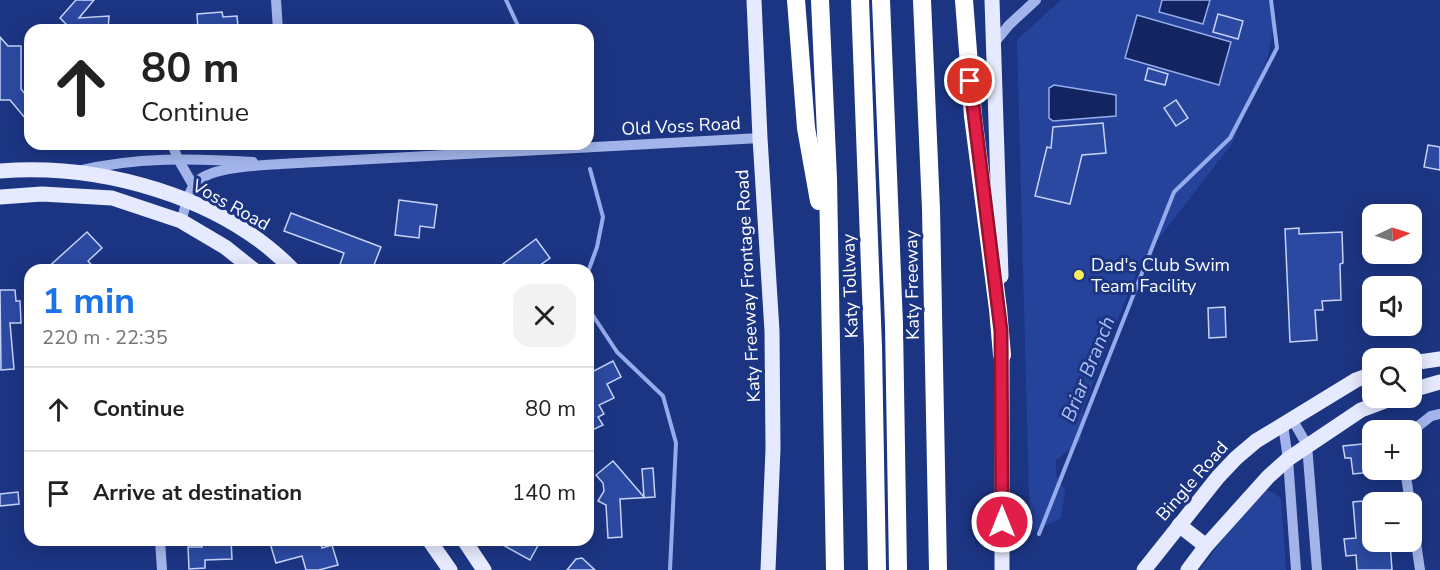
<!DOCTYPE html>
<meta charset="utf-8">
<style>
body{margin:0;font-family:"Nunito Sans",sans-serif;background:#f2f2f2;color:#222;height:100vh;display:flex;flex-direction:column;font-size:22px;white-space:nowrap}
*{box-sizing:border-box;margin:0}
p{font-size:20px;color:#767676}
.icon{flex:none;width:33px;height:33px;fill:none;stroke:currentColor;stroke-width:2;stroke-linecap:round;stroke-linejoin:round}
.map{position:relative;flex:1;overflow:hidden}
.details{position:absolute;left:24px;top:264px;width:570px;height:282px;display:flex;flex-direction:column;background:#fff;border-radius:18px;box-shadow:0 3px 15px #0003}
.details>*{flex:none}
.guide{position:absolute;left:24px;top:24px;width:570px;height:126px;border-radius:18px;box-shadow:0 3px 15px #0003;background:#fff;color:#222;overflow:hidden}
.needle{width:39px;rotate:86deg}
.fabs{position:absolute;left:1362px;top:204px;display:grid;gap:12px}
.fabs a{display:grid;place-items:center;width:60px;height:60px;border-radius:12px;background:#fff;box-shadow:0 3px 15px #0003;font-size:30px}
.pin{position:absolute;display:grid;place-items:center;width:51px;height:51px;color:#fff;margin:-26px;border:3px solid #fff;border-radius:50%;box-shadow:0 2px 6px #0007}
.me{position:absolute;width:66px;margin:-33px;rotate:0deg;stroke-linejoin:round;filter:drop-shadow(0 0 4px #0008)}
.turn{display:flex;align-items:center;gap:21px;height:126px;padding:0 18px;font-size:27px}
.turn .icon{width:78px;height:78px;stroke-width:2.5}
.turn b{display:block;font-size:42px;line-height:51px}
.round{display:grid;place-items:center;flex:none;width:63px;height:63px;border-radius:18px;background:#f2f2f2}
.headline{display:flex;align-items:center;justify-content:space-between;height:102px;padding:0 18px}
h1{font-size:36px;font-weight:700;line-height:45px;color:#1a73e8}
ul{padding:0;list-style:none}
li{display:flex;align-items:center;gap:18px;height:84px;padding:0 18px;border-top:2px solid #e0e0e0}
li div{flex:1}
li b{display:block;font-size:22px}
li em{font-style:normal}
.map>svg:first-child{display:block}
.green{fill:#26439b}
.water{fill:#132561;stroke:#95acec;stroke-width:1.5}
.lines{fill:none;stroke-linecap:round;stroke-linejoin:round}
.stream{stroke:#95acec;stroke-width:4}
.building{fill:#2b49a0;stroke:#c6d3f7;stroke-width:1.5}
.minor{stroke:#a2b4ea;stroke-width:10}
.major{stroke:#e6eafe;stroke-width:15}
.highway{stroke:#fff;stroke-width:18}
.route-casing{stroke:#92132f;stroke-width:15}
.route{stroke:#e11d48;stroke-width:10}
.poi-dot{fill:#faec5f;stroke:#1c3583;stroke-width:2}
.labels{text-anchor:middle;dominant-baseline:central;stroke-width:6;stroke-linejoin:round;paint-order:stroke}
.street-label{font-size:18px;fill:#fff;stroke:#1c3583}
.poi-label{font-size:18px;fill:#fff;stroke:#1c3583;text-anchor:start}
.water-label{font-size:20px;font-style:italic;fill:#adbff2;stroke:#1c3583}
</style>
<div class="map">
<svg width="1440" height="570" viewBox="0 0 1440 570">
<rect width="100%" height="100%" fill="#1c3583"/>
<g class="green">
<polygon points="1061,0 1268,0 1274,25 1268,56 1232,144 1141,261 1084,407 1081,441 1056,460 1056,475 1065,491 1061,518 1030,533 1017,40"/>
<polygon points="1265,490 1275,493 1281,499 1286,570 1200,570 1227,533"/>
</g>
<g class="water">
<polygon points="1162,0 1210,0 1203,24 1159,12"/>
<polygon points="1137,15 1231,42 1219,85 1125,58"/>
<polygon points="1054,85 1116,95 1116,116 1053,121 1049,118 1049,88"/>
</g>
<g class="lines">
<g class="stream">
<polyline points="506,0 520,30"/>
<polyline points="588,272 597,247 603,217 590,169"/>
<polyline points="588,308 617,352 663,396 676,443 670,570"/>
<polyline points="1039,534 1174,192 1230,138 1277,48 1271,0"/>
</g>
</g>
<g class="building">
<polygon points="76,0 94,0 79,18 109,16 108,30 61,30 66,24 60,18"/>
<polygon points="222,12 223,17 237,16 238,27 227,28 227,30 198,30 197,14"/>
<polygon points="1218,14 1243,21 1238,39 1213,32"/>
<polygon points="0,37 8,46 21,46 21,89 30,100 30,124 10,100 0,100"/>
<polygon points="1148,68 1168,74 1165,85 1145,80"/>
<polygon points="1176,100 1188,118 1176,126 1164,108"/>
<polygon points="1103,123 1106,153 1082,155 1070,204 1035,196 1047,147 1051,148 1053,127"/>
<polygon points="1428,145 1440,147 1440,170 1424,167"/>
<polygon points="399,200 437,205 434,228 420,226 419,238 395,235"/>
<polygon points="291,213 381,247 372,270 338,270 344,253 284,231"/>
<polygon points="1299,228 1299,234 1342,232 1343,263 1340,264 1341,300 1322,301 1323,310 1315,310 1317,340 1290,342 1285,229"/>
<polygon points="87,232 102,248 88,261 96,270 45,270"/>
<polygon points="536,239 550,258 533,270 495,270"/>
<polygon points="0,290 15,290 16,301 20,301 21,323 10,323 14,369 1,370"/>
<polygon points="1225,307 1226,337 1209,338 1208,308"/>
<polygon points="613,361 621,377 607,384 614,398 599,405 604,414 598,417 603,425 588,432 588,374"/>
<polygon points="1372,443 1372,472 1353,474 1351,458 1345,458 1343,446"/>
<polygon points="613,461 644,497 642,469 653,468 655,497 620,499 622,537 608,538 606,505 598,501 604,491 603,483 596,475"/>
<polygon points="18,492 19,504 0,506 0,494"/>
<polygon points="1372,500 1372,542 1390,542 1392,570 1357,570 1356,555 1346,556 1344,539 1356,538 1353,502"/>
<polygon points="201,540 231,540 232,559 205,560 205,568 189,569 188,547 202,547"/>
<polygon points="269,540 320,540 322,548 332,545 338,565 319,570 306,570 302,556 276,563"/>
<polygon points="494,540 541,540 530,560"/>
<polygon points="582,558 595,570 567,570 576,559"/>
</g>
<g class="lines">
<g class="minor">
<polyline points="276,0 278,30"/>
<polyline points="995,42 1009,25 1036,0"/>
<polyline points="172,144 178,159 193,185"/>
<path d="M77,171C135,157 194,158 253,162"/>
<path d="M181,221C185,210 187,194 194,185C207,166 258,166 280,164L760,138"/>
<polyline points="1292,419 1307,445 1317,570"/>
<polyline points="1283,425 1288,459 1296,570"/>
<polyline points="1412,431 1431,416 1440,414"/>
<polyline points="1405,470 1410,502"/>
<polyline points="1412,515 1420,570"/>
<polyline points="160,540 162,570"/>
</g>
<g class="major">
<polyline points="754,0 760,138 772,331 773,449 768,570"/>
<polyline points="992,0 1001,276"/>
<path d="M0,171C100,163 222,196 293,270"/>
<polyline points="0,197 42,194 112,198 181,221 225,247 254,270"/>
<polyline points="1002,345 1002,570"/>
<polyline points="1412,363 1440,359"/>
<polyline points="1412,390 1440,382"/>
<polyline points="1179,525 1206,546"/>
<polyline points="429,540 450,570"/>
<polyline points="464,540 484,570"/>
<polyline points="1144,570 1218,477 1236,458 1256,441 1356,380 1372,374"/>
<polyline points="1188,570 1206,546 1268,477 1288,459 1361,410 1393,398"/>
</g>
<g class="highway">
<polyline points="796,0 806,128 819,201"/>
<polyline points="820,0 828,179 835,570"/>
<polyline points="860,0 873,347 877,570"/>
<polyline points="881,0 894,325 898,570"/>
<polyline points="922,0 931,209 938,570"/>
<polyline points="964,0 973,116 998,309 1002,355"/>
</g>
</g>
<g class="lines">
<g class="route-casing">
<polyline id="route" points="970,81 1001,331 1002,522"/>
</g>
<use href="#route" class="route"/>
</g>
<circle class="poi-dot" cx="1079" cy="275" r="6"/>
<g class="labels">
<g class="street-label">
<text transform="translate(681 126) rotate(-3)">Old Voss Road</text>
<text transform="translate(231 205) rotate(29)">Voss Road</text>
<text transform="translate(912 285) rotate(-91)">Katy Freeway</text>
<text transform="translate(748 286) rotate(-93)">Katy Freeway Frontage Road</text>
<text transform="translate(850 286) rotate(-92)">Katy Tollway</text>
<text transform="translate(1192 481) rotate(-49)">Bingle Road</text>
</g>
<g class="poi-label">
<text x="1091" y="265">Dad's Club Swim<tspan x="1091" dy="21">Team Facility</tspan></text>
</g>
<g class="water-label">
<text transform="translate(1088 369) rotate(-68)">Briar Branch</text>
</g>
</g>
</svg>
<div class="fabs">
<a><svg class="needle" viewBox="-14 -14 28 28"><path d="M0-13l5 13h-10z" fill="#e53935"/><path d="M0 13l5-13h-10z" fill="#767676"/></svg></a>
<a><svg class="icon" aria-label="sound" viewBox="0 0 24 24"><path d="M4 9h4l5-4v14l-5-4H4zM17 9q2 3 0 6"/></svg></a>
<a><svg class="icon" aria-label="search" viewBox="0 0 24 24"><circle cx="10" cy="10" r="6"/><path d="M15 15l6 6"/></svg></a>
<a>+</a>
<a>−</a>
</div>
<div class="pin" style="left:970px;top:81px;background:#d93025"><svg class="icon" aria-label="arrive" viewBox="0 0 24 24"><path d="M6 21V4h12l-3 4 3 4H6"/></svg></div>
<svg class="me" style="left:1002px;top:522px" viewBox="-20 -20 40 40"><circle r="17" fill="#e11d48" stroke="#fff" stroke-width="3"/><path d="M0-11L8 9 0 5-8 9z" fill="#fff"/></svg>
<div class="guide">
<div class="turn"><svg class="icon" aria-label="ahead" viewBox="0 0 24 24"><path d="M12 20V5M6 11l6-6 6 6"/></svg><div><b>80 m</b>Continue</div></div>
</div>
<section class="details">
<div class="headline"><div><h1>1 min</h1><p>220 m · 22:35</p></div><a class="round"><svg class="icon" aria-label="close" viewBox="0 0 24 24"><path d="M6 6l12 12M18 6L6 18"/></svg></a></div>
<ul>
<li><svg class="icon" aria-label="ahead" viewBox="0 0 24 24"><path d="M12 20V5M6 11l6-6 6 6"/></svg><div><b>Continue</b></div><em>80 m</em></li>
<li><svg class="icon" aria-label="arrive" viewBox="0 0 24 24"><path d="M6 21V4h12l-3 4 3 4H6"/></svg><div><b>Arrive at destination</b></div><em>140 m</em></li>
</ul>
</section>
</div>
